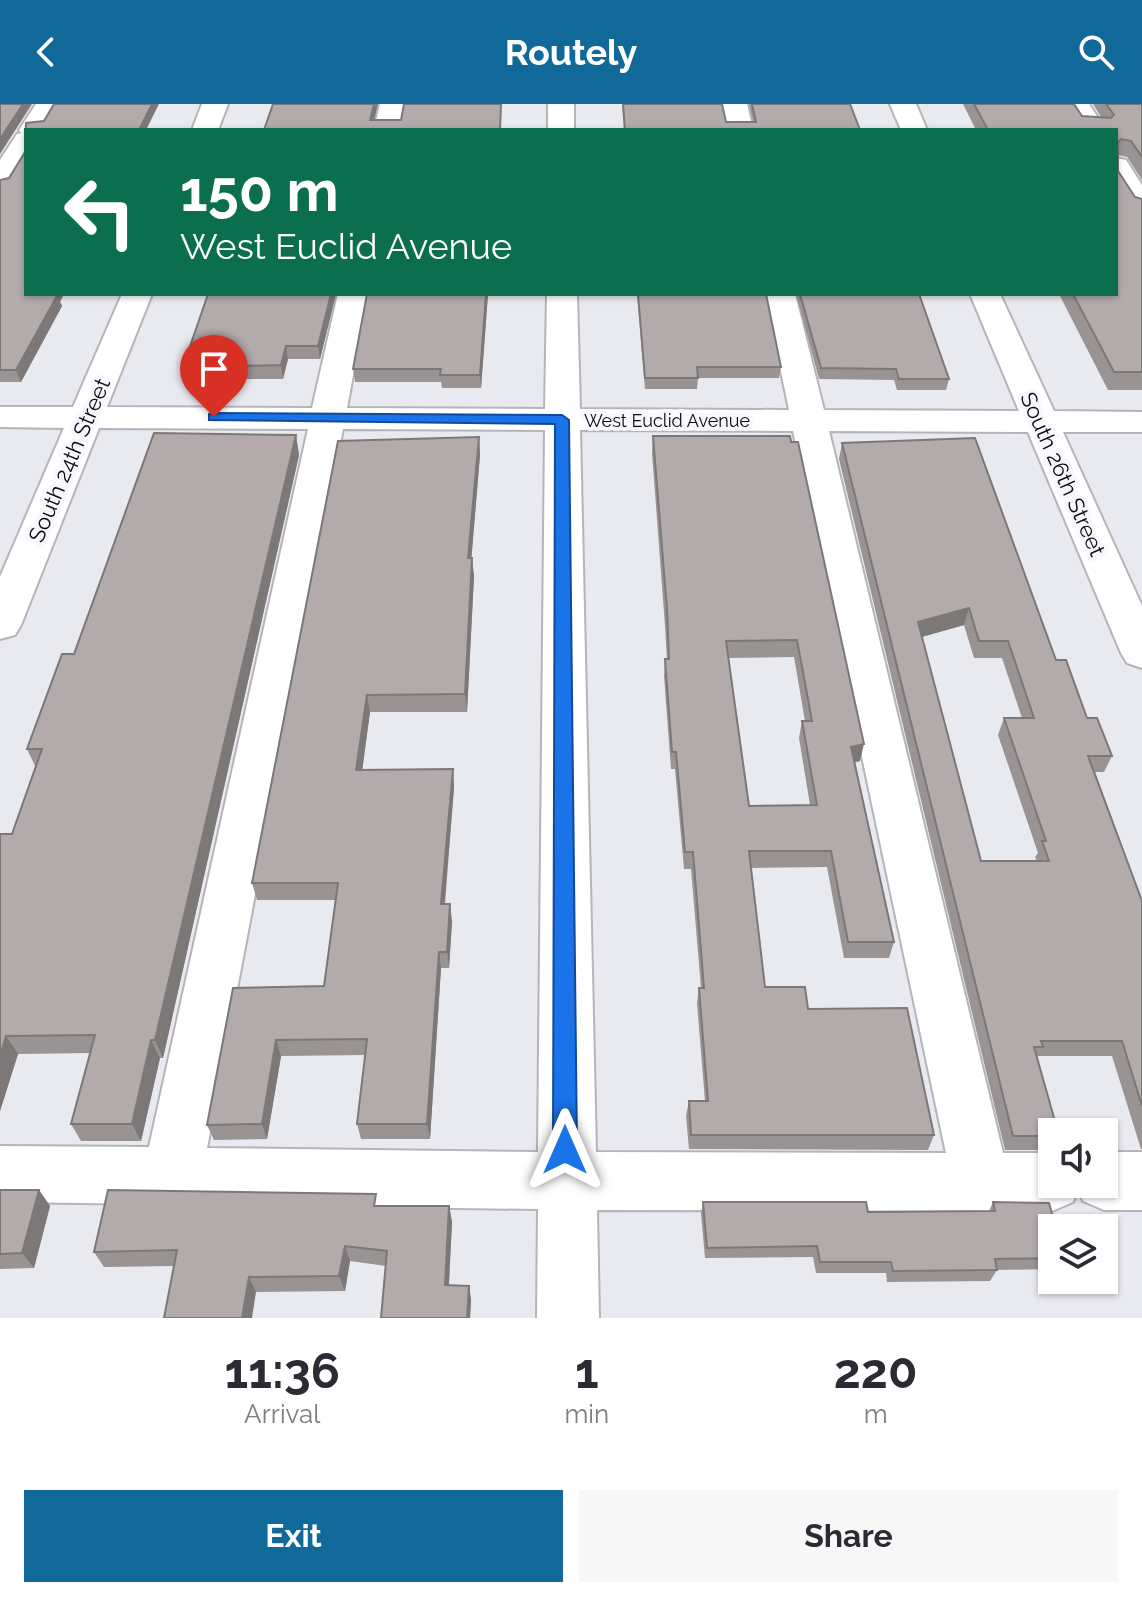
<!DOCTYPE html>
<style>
body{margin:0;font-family:Raleway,sans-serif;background:#f7f7f7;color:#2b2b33;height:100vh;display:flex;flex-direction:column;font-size:30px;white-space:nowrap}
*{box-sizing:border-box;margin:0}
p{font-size:26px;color:#7c7c81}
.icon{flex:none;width:44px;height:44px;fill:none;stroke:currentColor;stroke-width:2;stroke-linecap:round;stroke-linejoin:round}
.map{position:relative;height:1214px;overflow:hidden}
.side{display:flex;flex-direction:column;background:#fff;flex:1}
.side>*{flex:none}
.banner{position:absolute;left:24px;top:24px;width:1094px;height:168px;border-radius:0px;box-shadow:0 2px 6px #0004;background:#0b6e4f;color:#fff;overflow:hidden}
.controls{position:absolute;left:1038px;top:1014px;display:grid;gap:16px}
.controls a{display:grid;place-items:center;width:80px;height:80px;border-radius:0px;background:#fff;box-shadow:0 2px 6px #0004;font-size:40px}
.pin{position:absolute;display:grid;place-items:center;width:68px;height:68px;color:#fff;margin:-82px -34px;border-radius:50% 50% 50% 0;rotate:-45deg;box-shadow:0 0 8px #0007}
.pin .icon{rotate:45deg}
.me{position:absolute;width:88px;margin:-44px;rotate:0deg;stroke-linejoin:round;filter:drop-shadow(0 0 6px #0008)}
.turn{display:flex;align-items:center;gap:28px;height:168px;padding:0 24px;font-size:36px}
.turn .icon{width:104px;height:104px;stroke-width:2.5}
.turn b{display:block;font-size:56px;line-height:68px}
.eta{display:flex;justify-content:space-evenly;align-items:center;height:136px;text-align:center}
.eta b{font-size:48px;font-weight:700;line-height:56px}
.action{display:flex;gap:16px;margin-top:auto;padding:16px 24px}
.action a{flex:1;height:92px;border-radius:0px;background:#106999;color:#fff;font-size:32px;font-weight:700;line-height:92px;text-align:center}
.action a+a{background:#f7f7f7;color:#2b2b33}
header{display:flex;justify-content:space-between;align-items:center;height:104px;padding:0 24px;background:#106999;color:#fff;font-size:36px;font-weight:700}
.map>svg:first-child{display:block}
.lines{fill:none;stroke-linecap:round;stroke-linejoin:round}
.minor-casing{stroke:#b5b4bb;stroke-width:4}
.minor{fill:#fff;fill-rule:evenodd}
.wall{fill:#9a9393;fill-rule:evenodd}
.shaded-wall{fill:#7d7878}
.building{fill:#b3abab;stroke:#7d7878;stroke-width:2;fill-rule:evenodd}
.route{fill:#1a73e8;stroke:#114b97;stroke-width:2}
.labels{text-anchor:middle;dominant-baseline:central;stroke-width:8;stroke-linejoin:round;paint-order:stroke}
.far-street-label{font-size:18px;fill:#0c0c0e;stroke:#f7f7fd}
.street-label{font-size:22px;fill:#0c0c0e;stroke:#f7f7fd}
</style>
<header><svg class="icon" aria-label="back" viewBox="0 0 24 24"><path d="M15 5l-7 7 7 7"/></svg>Routely<svg class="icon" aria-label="search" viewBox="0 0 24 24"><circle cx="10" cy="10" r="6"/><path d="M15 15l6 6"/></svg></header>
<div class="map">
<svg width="1142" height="1214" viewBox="0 0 1142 1214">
<rect width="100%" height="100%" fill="#e9e9f0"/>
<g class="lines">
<g class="minor-casing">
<g id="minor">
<polygon points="36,0 62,0 45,26 26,26 26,57 10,83 0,85 0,56 17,30 21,29 19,26"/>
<polygon points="202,0 228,0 218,26 192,26"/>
<polygon points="380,0 406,0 400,26 374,26"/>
<rect x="548" y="0" width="26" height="26"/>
<polygon points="721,0 747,0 753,26 727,26"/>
<polygon points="890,0 916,0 927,26 901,26"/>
<polygon points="1063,0 1089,0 1106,26 1080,26"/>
<polygon points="1116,54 1126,56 1142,81 1142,110 1132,108 1116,83"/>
<path d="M122,190H152L107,303L312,304L338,190H368L347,304L545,305L547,190H577L580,305L789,306L765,190H795L824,306L1019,307L970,190H1000L1054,307L1142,308V328H1063L1142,502V564L1127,559L1121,549L1028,328L829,327L1003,1049H1052V1080H1104V1048H1142V1106H1104L1083,1097L1078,1085L1073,1098L1052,1107L597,1106L599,1214H537L538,1105L0,1098V1042L149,1043L308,325L99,324L21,521L15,531L0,535V473L64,324L0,323V303H73ZM343,325L545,326L538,1048L207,1044ZM580,326L793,327L946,1049L596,1048Z"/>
</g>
</g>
<use href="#minor" class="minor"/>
</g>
<g class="wall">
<polygon points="622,0 722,0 726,18 753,18 749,0 850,0 860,26 624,26"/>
<polygon points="963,0 1074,0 1082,12 1101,13 1093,0 1142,0 1142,76 1127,53 1118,51 1118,67 1135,93 1142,95 1142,286 1108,286 1059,190 1116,190 1116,26 976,26"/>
<polygon points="0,76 62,202 21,278 0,278"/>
<polygon points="336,190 320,255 288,255 283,275 242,275 241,279 185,279 182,266"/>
<polygon points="367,190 488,190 481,284 442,284 441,278 355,278 353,265"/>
<polygon points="637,190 766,190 781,263 779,274 698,274 697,285 645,285"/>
<polygon points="796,190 919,190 949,275 946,286 897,286 894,276 819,275"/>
<polygon points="296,331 299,351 163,954 160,954 141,1037 81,1037 71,1020 90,949 18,950 0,1007 12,730 36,664 27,645 74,550"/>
<path d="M653,332H790L860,657L855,658L894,838L889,854H844L827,763L751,764L765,883L808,905L934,1031L928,1046L689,1045L686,1012L689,997H705L697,899L699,884H701L691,765H684L675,665H671L664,572L665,555H667L665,522L652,349ZM794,553L805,617H802L799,634L810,701L749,702L728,554Z"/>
<polygon points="479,333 480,351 471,454 474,472 467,608 370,608 362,666 453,665 454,683 445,800 452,817 449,864 441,864 430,1035 361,1035 357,1020 365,951 281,952 267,1035 214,1036 207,1021 233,884 324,882 336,796 257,796 252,779"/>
<path d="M842,339L1056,556L1087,614L1112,652L1104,668H1095L1142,797V1045H1141L1112,952H1038L1037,954L1052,1028V1043L1050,1046H1005L839,355ZM964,521L974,554H1002L1022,614H1004L998,631L1038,749L1035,753L1037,757H981L922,533Z"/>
<polygon points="0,1086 39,1086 50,1102 34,1164 0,1165"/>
<polygon points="703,1098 868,1108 989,1107 993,1098 1052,1124 1052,1165 997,1166 990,1177 887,1178 886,1169 816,1169 813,1153 705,1154 701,1109"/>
<polygon points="379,1102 449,1102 452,1118 449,1181 469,1182 471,1196 470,1214 381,1214 386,1162 350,1157 345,1187 256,1188 174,1162 104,1163 94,1148"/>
</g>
<g class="shaded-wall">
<polygon points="23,0 32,0 0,50 0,35"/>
<polygon points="152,0 159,0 146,26 139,26"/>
<polygon points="374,0 378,0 372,26 370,16"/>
<polygon points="55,190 64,190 60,198 62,202 21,278 16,266"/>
<polygon points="331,190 336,190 320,255 318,242"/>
<polygon points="486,190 488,190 481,284 480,271"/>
<polygon points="286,242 288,255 283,275 281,261"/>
<polygon points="239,262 242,275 241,279 238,266"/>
<polygon points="296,331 299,351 163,954 155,936"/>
<polygon points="479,333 480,351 470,472 468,454"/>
<polygon points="472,454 474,472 467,608 465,590"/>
<polygon points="969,504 964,521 914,535 918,518"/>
<polygon points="367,591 370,608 360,683 356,666"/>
<polygon points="864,640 860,657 847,660 851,643"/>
<polygon points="453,665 454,683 443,817 441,800"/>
<polygon points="450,800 452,817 449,864 447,848"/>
<polygon points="439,848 441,864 430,1035 427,1020"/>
<polygon points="6,932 18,950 0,1007 0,952"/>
<polygon points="151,936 160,954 141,1037 132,1020"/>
<polygon points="276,936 281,952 267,1035 262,1020"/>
<polygon points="39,1086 50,1102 34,1164 22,1149"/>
<polygon points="449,1102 452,1118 448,1196 445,1181"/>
<polygon points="345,1142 350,1157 345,1187 339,1172"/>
<polygon points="249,1173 256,1188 252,1214 242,1214"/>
<polygon points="469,1182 471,1196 470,1214 467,1214"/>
</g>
<g class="building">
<polygon points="0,0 23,0 0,35"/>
<polygon points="54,0 152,0 139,26 26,26 26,190 58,190 16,266 0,266 0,76 9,74 25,48 26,19 44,17"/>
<polygon points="273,0 374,0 370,16 401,16 404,0 501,0 500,26 264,26"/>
<polygon points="623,0 722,0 726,18 756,18 752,0 850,0 860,26 625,26"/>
<polygon points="974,0 1074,0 1082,12 1111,14 1114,11 1106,0 1142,0 1142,53 1131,37 1121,35 1118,38 1118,67 1135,93 1142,95 1142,268 1114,268 1073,190 1116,190 1116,26 988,26"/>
<polygon points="208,190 331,190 318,242 286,242 281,261 239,262 238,266 182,266"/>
<polygon points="367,190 486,190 480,271 440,271 441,265 353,265"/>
<polygon points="638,190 766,190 781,263 697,263 698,274 645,274"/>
<polygon points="800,190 919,190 949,275 899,275 896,265 821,264"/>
<polygon points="154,329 296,331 155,936 151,936 132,1020 71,1020 95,931 6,932 0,952 0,730 12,730 42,645 27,645 62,550 74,550"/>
<path d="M653,332H790L791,338H798L864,640L851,643L894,838H848L831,747H749L765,883H805L808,905L907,904L934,1031H691L689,997H708L699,884H704L693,748H685L676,648H672L665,555H669L667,505ZM797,536L812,617H802L817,701L749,702L726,537Z"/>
<polygon points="479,333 468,454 472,454 465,590 367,591 356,666 453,665 441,800 450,800 447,848 439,848 427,1020 357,1020 367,935 276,936 262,1020 207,1021 233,884 324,882 338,779 252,779 338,337"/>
<path d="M975,334L1056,556H1066L1087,614H1097L1112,652H1088L1142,797V1002L1122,937H1041L1043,943H1034L1058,1028H1052V1032H1013L842,339ZM969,504L979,537H1008L1034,614H1004L1046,737H1042L1049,757H981L918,518Z"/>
<polygon points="0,1086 39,1086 22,1149 0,1150"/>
<polygon points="108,1086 376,1090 374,1102 449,1102 445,1181 469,1182 467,1214 381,1214 387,1147 345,1142 339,1172 249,1173 242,1214 164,1214 177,1146 94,1148"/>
<polygon points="703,1098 866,1098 868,1108 995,1107 993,1098 1049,1099 1056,1124 1052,1124 1052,1154 995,1155 997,1166 893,1167 891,1158 820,1158 817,1142 707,1144"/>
</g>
<polygon class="route" points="214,309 562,311 569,316 577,1046 574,1055 565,1058 557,1055 553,1046 555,320 209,316 209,310"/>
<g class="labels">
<g class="far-street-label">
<text x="667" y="316">West Euclid Avenue</text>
</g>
<g class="street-label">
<text transform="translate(69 356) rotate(-67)">South 24th Street</text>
<text transform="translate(1063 370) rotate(66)">South 26th Street</text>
</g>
</g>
</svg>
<div class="controls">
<a><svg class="icon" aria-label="sound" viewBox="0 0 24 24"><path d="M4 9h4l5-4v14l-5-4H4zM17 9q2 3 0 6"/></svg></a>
<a><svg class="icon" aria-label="layers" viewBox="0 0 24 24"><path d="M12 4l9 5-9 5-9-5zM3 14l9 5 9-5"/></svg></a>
</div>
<div class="pin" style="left:214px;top:313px;background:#d93025"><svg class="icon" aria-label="arrive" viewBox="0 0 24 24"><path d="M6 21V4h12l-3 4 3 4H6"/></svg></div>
<svg class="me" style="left:565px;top:1046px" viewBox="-20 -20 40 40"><path d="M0-17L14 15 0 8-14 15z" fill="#1a73e8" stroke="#fff" stroke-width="4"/></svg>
<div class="banner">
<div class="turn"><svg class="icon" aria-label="left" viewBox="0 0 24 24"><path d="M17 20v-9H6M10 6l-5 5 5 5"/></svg><div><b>150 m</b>West Euclid Avenue</div></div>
</div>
</div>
<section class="side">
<div class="eta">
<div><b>11:36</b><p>Arrival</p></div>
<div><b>1</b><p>min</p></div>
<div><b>220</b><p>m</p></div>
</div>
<div class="action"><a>Exit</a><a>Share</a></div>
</section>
